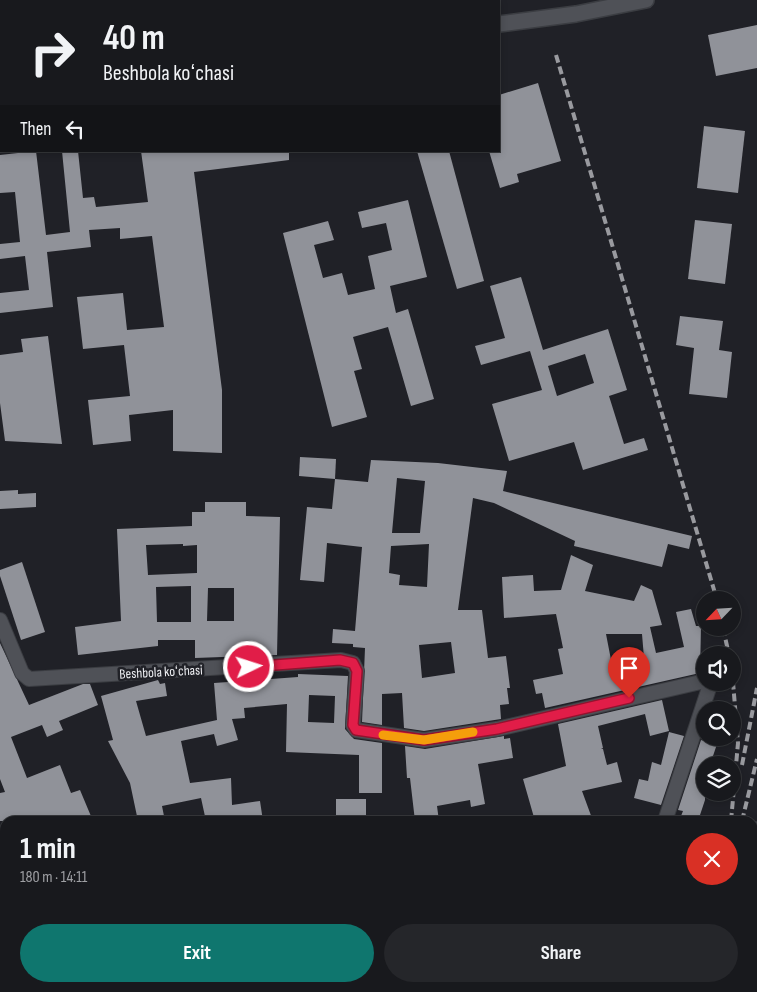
<!DOCTYPE html>
<meta charset="utf-8">
<style>
body{margin:0;font-family:"Sofia Sans Condensed",sans-serif;background:#25262a;color:#f1f3f6;height:100vh;display:flex;flex-direction:column;font-size:19px;white-space:nowrap}
*{box-sizing:border-box;margin:0}
p{font-size:16px;color:#9fa0a4}
.icon{flex:none;width:28px;height:28px;fill:none;stroke:currentColor;stroke-width:2;stroke-linecap:round;stroke-linejoin:round}
.map{position:relative;flex:1;overflow:hidden}
.side{position:absolute;left:0px;top:816px;width:758px;height:176px;display:flex;flex-direction:column;background:#18191d;border-radius:15px 15px 0 0;box-shadow:0 2px 8px #0003,0 0 0 1px #36383b}
.side>*{flex:none}
.top-card{position:absolute;left:0px;top:0px;width:500px;height:152px;box-shadow:0 2px 8px #0003,0 0 0 1px #36383b;background:#18191d;color:#f1f3f6;overflow:hidden}
.needle{width:32px;rotate:245deg}
.controls{position:absolute;left:696px;top:591px;display:grid;gap:10px}
.controls a{display:grid;place-items:center;width:45px;height:45px;border-radius:50%;background:#18191d;box-shadow:0 2px 8px #0003,0 0 0 1px #36383b;font-size:25px}
.pin{position:absolute;display:grid;place-items:center;width:42px;height:42px;color:#fff;margin:-51px -21px;border-radius:50% 50% 50% 0;rotate:-45deg;box-shadow:0 0 5px #0007}
.pin .icon{rotate:45deg}
.me{position:absolute;width:55px;margin:-28px;rotate:86deg;stroke-linejoin:round;filter:drop-shadow(0 0 4px #0008)}
.turn{display:flex;align-items:center;gap:18px;height:105px;padding:0 20px;font-size:22px}
.turn .icon{width:65px;height:65px;stroke-width:2.5}
.turn b{display:block;font-size:35px;line-height:42px}
.then{display:flex;align-items:center;height:48px;padding:0 20px;background:#0003;gap:10px;font-size:19px}
.round{display:grid;place-items:center;flex:none;width:52px;height:52px;border-radius:26px;background:#25262a}
.overview{display:flex;align-items:center;justify-content:space-between;height:85px;padding:0 20px}
h1{font-size:30px;font-weight:700;line-height:38px}
.button{display:flex;gap:10px;margin-top:auto;padding:10px 20px}
.button a{flex:1;height:58px;border-radius:30px;background:#0f766e;color:#fff;font-size:20px;font-weight:700;line-height:58px;text-align:center}
.button a+a{background:#25262a;color:#f1f3f6}
.map>svg:first-child{display:block}
.building{fill:#909299;fill-rule:evenodd}
.lines{fill:none;stroke-linecap:round;stroke-linejoin:round}
.street-casing{stroke:#3b3d42;stroke-width:16}
.secondary-casing{stroke:#3b3d42;stroke-width:18}
.street{stroke:#4f5157;stroke-width:14}
.secondary{stroke:#4f5157;stroke-width:15}
.rail{stroke:#999a9f;stroke-width:4;stroke-dasharray:8 4;stroke-linecap:butt}
.route-casing{stroke:#92132f;stroke-width:12}
.route{stroke:#e11d48;stroke-width:9}
.slow{stroke:#f59e0b;stroke-width:9}
.labels{text-anchor:middle;dominant-baseline:central;stroke-width:5;stroke-linejoin:round;paint-order:stroke}
.street-label{font-size:14px;fill:#eeeff3;stroke:#202127}
</style>
<div class="map">
<svg width="757" height="992" viewBox="0 0 757 992">
<rect width="100%" height="100%" fill="#202127"/>
<g class="building">
<polygon points="757,25 757,68 716,76 708,35"/>
<polygon points="538,83 561,161 517,174 519,182 500,188 489,151 499,151 499,95"/>
<polygon points="704,126 745,131 738,193 697,188"/>
<polygon points="36,151 46,235 70,232 62,151 78,151 83,198 94,197 96,207 148,202 141,151 289,151 289,160 194,172 222,390 222,453 173,451 173,410 129,415 131,441 93,445 88,400 130,396 124,345 83,349 77,297 123,293 127,330 164,327 152,236 120,239 120,228 89,230 91,247 47,252 53,307 0,313 0,293 29,290 25,256 0,259 0,244 20,242 15,192 0,193 0,155"/>
<polygon points="417,151 449,151 484,281 457,289"/>
<polygon points="408,200 427,277 390,286 396,313 408,309 434,399 411,406 388,327 353,337 362,369 354,371 367,417 332,427 283,233 328,221 334,240 314,245 323,278 342,273 348,295 375,289 368,256 392,250 386,223 362,228 358,212"/>
<polygon points="695,220 732,224 725,284 688,279"/>
<path d="M521,277L543,350L608,329L627,390L609,396L624,444L644,438L648,450L583,470L574,442L509,461L492,404L542,390L530,351L481,365L475,346L505,338L490,286ZM585,354L594,383L557,396L548,366Z"/>
<polygon points="680,316 723,321 719,350 732,352 727,398 689,394 694,348 676,345"/>
<polygon points="48,336 62,444 5,441 0,403 0,355 23,352 21,339"/>
<polygon points="300,457 336,459 335,479 299,476"/>
<path d="M371,460L438,463L507,471L503,491L692,536L689,549L668,544L662,567L574,546L575,541L494,503L473,498L458,610H482L488,658L506,656L510,688H507L509,704L500,705L501,719L424,731L404,728L402,693L382,694V725L362,722L365,648L353,647V644L332,643L333,629L355,631L362,547L327,543L324,582L300,580L307,507L332,509L335,479L368,482ZM397,478L425,481L420,533H392ZM429,544L427,587L399,585L400,575L389,573L391,546ZM451,642L455,673L422,678L419,645Z"/>
<polygon points="18,490 18,494 36,493 36,507 0,509 0,491"/>
<path d="M205,502H246V516L280,517L277,655L195,658V640H158V646L78,655L75,627L121,621L117,529L192,526V512H205ZM183,544V546L197,545V573L148,575L146,545ZM191,586V622H157L156,587ZM208,588H234V621H207Z"/>
<path d="M571,555L593,565L585,591L634,601L641,585L652,590L662,625L650,627L656,653L684,647L676,612L691,609L696,626H701L700,673L545,708L542,693L536,694L533,680L563,674L558,649L563,648L556,614L504,618L502,577L533,575L534,591L561,590ZM606,634H642L644,658L612,665Z"/>
<polygon points="22,562 45,632 21,640 0,576 0,570"/>
<polygon points="0,643 29,705 83,684 90,684 98,705 59,721 63,730 47,737 42,725 11,737 27,778 60,765 71,793 80,790 93,821 0,821 0,793 5,792 0,779"/>
<path d="M298,674L348,676L345,729L354,739L382,743V793H359V755L286,752L287,704L244,708L245,718L232,719L238,740L217,746L214,734L181,741L190,783L231,778L232,805L260,801L263,821H206L201,798L162,806L165,821H138L130,783L108,741L113,740L101,696L158,680L160,684L165,683L167,696L136,701L146,736L217,720L214,683L298,677ZM309,695L335,696L334,723L308,722Z"/>
<polygon points="662,700 669,731 650,736 645,714 598,726 603,748 601,749 603,749 607,765 617,762 622,782 582,791 593,821 535,821 523,779 566,766 558,724"/>
<polygon points="669,732 684,736 661,805 634,798 639,779 648,781 652,762 661,765"/>
<polygon points="504,736 504,739 510,738 513,758 478,764 485,804 471,807 470,800 437,806 439,821 415,821 410,778 407,778 405,746 425,749"/>
<polygon points="701,740 717,744 710,765 705,765 705,800 698,821 679,821 683,811 678,810"/>
<polygon points="336,799 366,799 366,818 350,817 350,821 336,821"/>
</g>
<g class="lines">
<g class="street-casing">
<g id="street">
<polyline points="0,620 22,673 29,679 341,660 353,663 357,671 353,725 356,730 424,740 497,729 705,681"/>
<polyline points="665,821 711,682"/>
<polyline points="752,851 757,829"/>
<polyline points="178,988 186,992"/>
<polyline points="59,992 67,988"/>
<polyline points="455,992 468,988"/>
<polyline points="612,992 613,988"/>
<polyline points="718,992 719,988"/>
</g>
</g>
<g class="secondary-casing">
<g id="secondary">
<polyline points="499,24 576,14 646,0"/>
<polyline points="0,100 1,100"/>
</g>
</g>
<use href="#street" class="street"/>
<use href="#secondary" class="secondary"/>
<g class="rail">
<polyline points="556,55 717,600"/>
<polyline points="723,628 729,655"/>
<polyline points="742,765 757,688"/>
<polyline points="731,821 738,743 732,670"/>
<polyline points="742,821 757,759"/>
<polyline points="686,992 687,988"/>
<polyline points="696,992 697,988"/>
</g>
</g>
<g class="lines">
<g class="route-casing">
<polyline id="route" points="249,667 340,660 353,663 357,671 353,725 356,730 424,740 497,729 629,698"/>
</g>
<use href="#route" class="route"/>
<polyline class="slow" points="383,735 424,740 473,732"/>
</g>
<g class="labels">
<g class="street-label">
<text transform="translate(161 672) rotate(-3)">Beshbola koʻchasi</text>
</g>
</g>
</svg>
<div class="controls">
<a><svg class="needle" viewBox="-14 -14 28 28"><path d="M0-13l5 13h-10z" fill="#e53935"/><path d="M0 13l5-13h-10z" fill="#9fa0a4"/></svg></a>
<a><svg class="icon" aria-label="sound" viewBox="0 0 24 24"><path d="M4 9h4l5-4v14l-5-4H4zM17 9q2 3 0 6"/></svg></a>
<a><svg class="icon" aria-label="search" viewBox="0 0 24 24"><circle cx="10" cy="10" r="6"/><path d="M15 15l6 6"/></svg></a>
<a><svg class="icon" aria-label="layers" viewBox="0 0 24 24"><path d="M12 4l9 5-9 5-9-5zM3 14l9 5 9-5"/></svg></a>
</div>
<div class="pin" style="left:629px;top:698px;background:#d93025"><svg class="icon" aria-label="arrive" viewBox="0 0 24 24"><path d="M6 21V4h12l-3 4 3 4H6"/></svg></div>
<svg class="me" style="left:249px;top:667px" viewBox="-20 -20 40 40"><circle r="17" fill="#e11d48" stroke="#fff" stroke-width="3"/><path d="M0-11L8 9 0 5-8 9z" fill="#fff"/></svg>
<div class="top-card">
<div class="turn"><svg class="icon" aria-label="right" viewBox="0 0 24 24"><path d="M7 20v-9h11M14 6l5 5-5 5"/></svg><div><b>40 m</b>Beshbola koʻchasi</div></div>
<div class="then">Then<svg class="icon" aria-label="left" viewBox="0 0 24 24"><path d="M17 20v-9H6M10 6l-5 5 5 5"/></svg></div>
</div>
<section class="side">
<div class="overview"><div><h1>1 min</h1><p>180 m · 14:11</p></div><a class="round" style="background:#d93025;color:#fff"><svg class="icon" aria-label="close" viewBox="0 0 24 24"><path d="M6 6l12 12M18 6L6 18"/></svg></a></div>
<div class="button"><a>Exit</a><a>Share</a></div>
</section>
</div>
